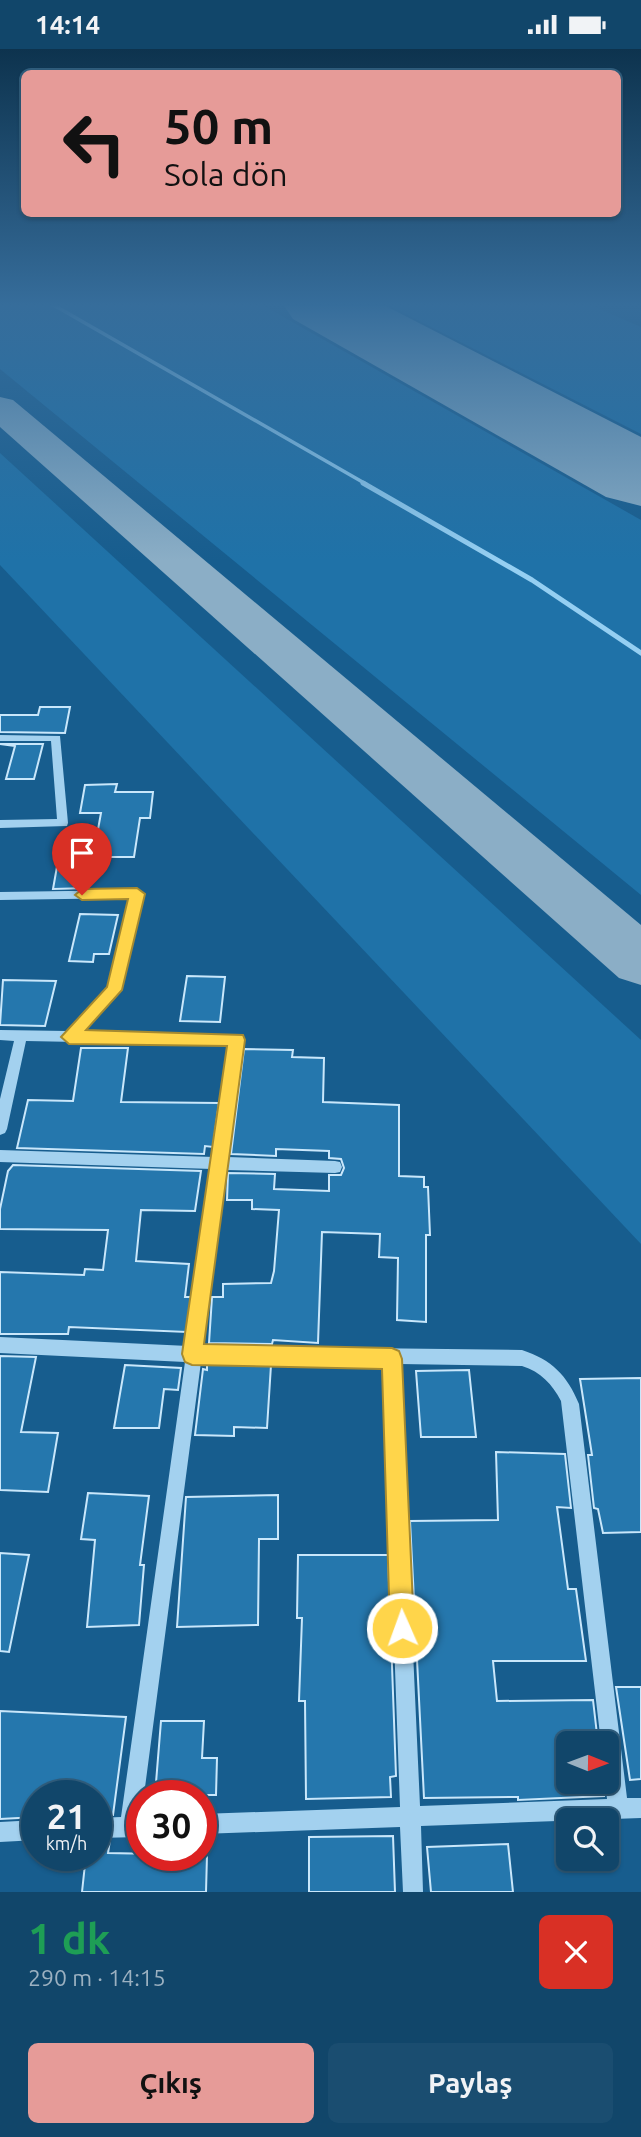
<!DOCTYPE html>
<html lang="tr">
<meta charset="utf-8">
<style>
body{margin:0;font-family:Ubuntu,sans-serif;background:#1a4d70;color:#f1f3f6;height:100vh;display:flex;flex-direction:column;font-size:26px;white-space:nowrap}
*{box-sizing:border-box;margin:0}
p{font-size:23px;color:#9cb1c1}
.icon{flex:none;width:38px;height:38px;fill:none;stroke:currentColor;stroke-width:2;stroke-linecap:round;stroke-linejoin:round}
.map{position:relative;height:1843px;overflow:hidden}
.sheet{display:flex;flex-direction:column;background:#11466a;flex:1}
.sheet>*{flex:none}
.top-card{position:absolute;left:21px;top:21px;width:600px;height:147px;border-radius:10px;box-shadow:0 2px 5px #0004,0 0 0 2px #305e7e;background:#e69b98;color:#111;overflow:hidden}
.needle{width:46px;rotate:91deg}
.tools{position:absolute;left:556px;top:1682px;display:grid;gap:14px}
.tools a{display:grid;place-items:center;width:63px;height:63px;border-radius:10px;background:#11466a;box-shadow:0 2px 5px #0004,0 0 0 2px #305e7e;font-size:35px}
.speed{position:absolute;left:21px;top:1731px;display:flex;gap:14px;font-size:35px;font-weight:700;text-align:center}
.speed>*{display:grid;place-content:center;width:91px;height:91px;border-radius:50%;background:#11466a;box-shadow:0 2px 5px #0004,0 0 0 2px #305e7e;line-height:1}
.speed small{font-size:18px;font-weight:400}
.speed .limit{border:10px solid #d22;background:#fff;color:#111}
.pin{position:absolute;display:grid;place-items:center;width:60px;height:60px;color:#fff;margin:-72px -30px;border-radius:50% 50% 50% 0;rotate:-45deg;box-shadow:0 0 7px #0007}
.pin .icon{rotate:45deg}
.me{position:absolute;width:77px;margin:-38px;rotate:358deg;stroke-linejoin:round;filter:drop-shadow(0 0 5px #0008)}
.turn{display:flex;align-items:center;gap:24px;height:147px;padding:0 28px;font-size:32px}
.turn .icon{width:91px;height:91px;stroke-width:2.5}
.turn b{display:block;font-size:49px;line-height:60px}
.round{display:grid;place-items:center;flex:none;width:74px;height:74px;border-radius:10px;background:#1a4d70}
.overview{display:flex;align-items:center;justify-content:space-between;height:119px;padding:0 28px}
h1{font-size:42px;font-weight:700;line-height:52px;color:#1e9e55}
.action{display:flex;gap:14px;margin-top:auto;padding:14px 28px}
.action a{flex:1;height:80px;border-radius:10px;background:#e69b98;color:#111;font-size:28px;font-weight:700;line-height:80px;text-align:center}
.action a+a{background:#1a4d70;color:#f1f3f6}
.status{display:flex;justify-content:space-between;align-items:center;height:49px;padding:0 35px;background:#11466a;direction:ltr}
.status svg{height:19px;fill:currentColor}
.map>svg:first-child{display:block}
.green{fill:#1f72a8}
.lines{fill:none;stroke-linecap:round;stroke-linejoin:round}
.stream-far1{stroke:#95cff2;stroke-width:3.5}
.stream{stroke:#95cff2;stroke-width:5}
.taxiway{fill:#8baec6;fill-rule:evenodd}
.runway{fill:#8baec6;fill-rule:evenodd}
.building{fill:#2577ad;stroke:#c9e7fb;stroke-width:2}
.minor{fill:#a3d1ef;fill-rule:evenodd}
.route{fill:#ffd54a;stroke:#a68a30;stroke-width:2}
</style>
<div class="status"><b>14:14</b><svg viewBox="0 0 49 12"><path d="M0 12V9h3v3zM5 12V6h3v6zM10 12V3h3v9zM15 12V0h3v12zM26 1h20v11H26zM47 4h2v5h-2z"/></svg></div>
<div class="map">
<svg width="641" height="1843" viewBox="0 0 641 1843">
<rect width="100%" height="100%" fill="#175d8e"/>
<g class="green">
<polygon points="0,254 259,254 641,471 641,846 0,320"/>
<polygon points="384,254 586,254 641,278 641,385"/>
<polygon points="0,404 641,991 641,1195 0,516"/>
</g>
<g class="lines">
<polyline class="stream-far1" points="50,254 366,435"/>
<polyline class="stream" points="363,434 532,531 641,604"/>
<polygon class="taxiway" points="0,348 13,351 641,876 641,936 619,929 0,378"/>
<polygon class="runway" points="282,254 380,254 641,388 641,457 606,448 293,270"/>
</g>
<g class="building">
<polygon points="40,658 70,658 65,684 0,683 0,666 38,666"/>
<polygon points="0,695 43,695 34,730 6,730 15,697"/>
<polygon points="117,735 115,743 153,743 150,769 140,769 134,808 93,808 101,764 80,764 85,736"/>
<polygon points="58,812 93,812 88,839 53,840"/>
<polygon points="80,865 118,866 109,905 94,905 93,913 69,912"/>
<polygon points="187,927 225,928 220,973 180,972"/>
<polygon points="3,931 56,932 45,977 0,976"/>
<polygon points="81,999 128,999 121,1053 219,1054 213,1098 205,1097 204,1105 17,1099 28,1051 73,1052"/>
<polygon points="244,1000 293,1001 292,1008 324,1009 323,1053 399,1056 399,1127 424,1128 424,1138 428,1138 430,1186 426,1186 426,1273 397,1271 398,1209 379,1208 380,1185 322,1183 318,1294 273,1291 272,1295 209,1294 212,1248 223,1248 223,1235 271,1234 274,1222 279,1161 252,1160 252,1151 227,1151 228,1124 275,1125 274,1140 329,1142 329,1126 341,1126 344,1119 341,1110 329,1109 329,1102 276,1100 276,1107 231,1105"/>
<polygon points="13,1116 201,1122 195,1162 141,1161 136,1212 189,1215 185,1248 192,1248 187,1283 69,1278 68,1285 0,1285 0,1223 84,1226 85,1220 103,1221 108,1181 0,1180 0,1160 8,1122"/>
<polygon points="0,1307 36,1308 21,1383 58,1384 48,1443 0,1441"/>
<polygon points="125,1316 181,1319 178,1341 164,1340 159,1379 114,1379"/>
<polygon points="207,1316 271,1316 267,1379 234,1378 234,1387 195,1386 203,1320 207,1321"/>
<polygon points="469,1321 476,1388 421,1388 416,1322"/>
<polygon points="641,1329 641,1483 603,1484 598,1460 594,1459 588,1406 592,1406 580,1330"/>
<polygon points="496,1403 565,1405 571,1459 557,1458 568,1540 576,1540 586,1612 493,1612 497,1652 593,1651 598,1694 569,1694 569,1732 602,1732 604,1747 518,1751 518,1748 424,1749 410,1472 498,1471"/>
<polygon points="88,1444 149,1447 140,1516 144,1516 139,1576 87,1578 95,1491 81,1490"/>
<polygon points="278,1446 278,1490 259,1490 258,1576 177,1578 186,1448"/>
<polygon points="0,1504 29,1506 9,1603 0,1602"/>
<polygon points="298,1506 388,1506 396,1727 390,1728 391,1748 306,1750 305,1652 299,1652 302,1569 297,1569"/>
<polygon points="616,1638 641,1638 641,1730 630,1731"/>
<polygon points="0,1662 126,1668 113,1766 96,1766 96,1746 37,1746 37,1768 0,1770"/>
<polygon points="161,1672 204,1672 202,1709 217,1709 216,1746 155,1746"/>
<polygon points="393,1787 395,1843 309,1843 309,1788"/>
<polygon points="110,1791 108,1804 207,1806 206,1843 82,1843 86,1806 96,1806 96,1792"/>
<polygon points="508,1795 513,1843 431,1843 427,1798"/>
</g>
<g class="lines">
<g class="minor">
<polygon points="0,686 60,687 68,774 67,777 0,779 0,771 57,770 51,692 0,692"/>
<path d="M137,841L143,845L120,941L82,982L242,987L243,991L228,1108L335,1112L340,1113L342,1118L340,1123L335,1124L226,1121L203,1297L522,1301C552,1311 567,1326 579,1355L627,1749H641V1769L421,1777L423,1843H403L400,1778L201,1785V1765L400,1758L384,1315L201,1313L144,1746H142V1788L96,1789V1769L121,1768L185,1313L0,1304V1288L188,1297L212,1120L0,1113V1101L214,1108L230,996L26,992L7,1080L5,1084L0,1086V1050L14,992L0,991V981L67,982L108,939L130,849L0,851V843ZM400,1315L522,1317C541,1323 552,1335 561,1352L601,1694H607V1732H605L607,1750L420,1757Z"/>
<polygon points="37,1771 37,1791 0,1793 0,1773"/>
</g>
</g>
<linearGradient id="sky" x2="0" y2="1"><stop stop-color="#0d334e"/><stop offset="0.5" stop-color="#366d9b"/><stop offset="1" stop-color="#366d9b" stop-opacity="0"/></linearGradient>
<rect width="641" height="512" fill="url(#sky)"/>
<polygon class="route" points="137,839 145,845 122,941 86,981 243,986 245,991 204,1295 392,1299 399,1302 402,1310 414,1579 410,1588 402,1591 393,1588 390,1579 382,1320 192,1316 185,1313 182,1305 227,997 69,995 61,988 107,938 128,850 82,851 75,846 82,840"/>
</svg>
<div class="tools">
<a><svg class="needle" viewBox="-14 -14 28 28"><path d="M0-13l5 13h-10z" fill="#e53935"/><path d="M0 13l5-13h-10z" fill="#9cb1c1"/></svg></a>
<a><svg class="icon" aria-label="search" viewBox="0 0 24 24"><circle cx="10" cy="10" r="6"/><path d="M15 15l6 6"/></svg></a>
</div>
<div class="speed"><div>21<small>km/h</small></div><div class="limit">30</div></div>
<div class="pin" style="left:82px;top:846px;background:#d93025"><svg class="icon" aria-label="arrive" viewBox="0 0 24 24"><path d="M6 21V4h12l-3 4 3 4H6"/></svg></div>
<svg class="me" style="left:402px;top:1579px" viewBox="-20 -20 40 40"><circle r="17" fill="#ffd54a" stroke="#fff" stroke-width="3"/><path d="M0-11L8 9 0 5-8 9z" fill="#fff"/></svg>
<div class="top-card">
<div class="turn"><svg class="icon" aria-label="left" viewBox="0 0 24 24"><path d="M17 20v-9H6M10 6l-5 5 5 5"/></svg><div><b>50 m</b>Sola dön</div></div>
</div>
</div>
<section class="sheet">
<div class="overview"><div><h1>1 dk</h1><p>290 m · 14:15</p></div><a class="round" style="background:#d93025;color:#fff"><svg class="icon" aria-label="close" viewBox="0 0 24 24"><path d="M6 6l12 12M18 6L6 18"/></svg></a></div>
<div class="action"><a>Çıkış</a><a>Paylaş</a></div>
</section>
